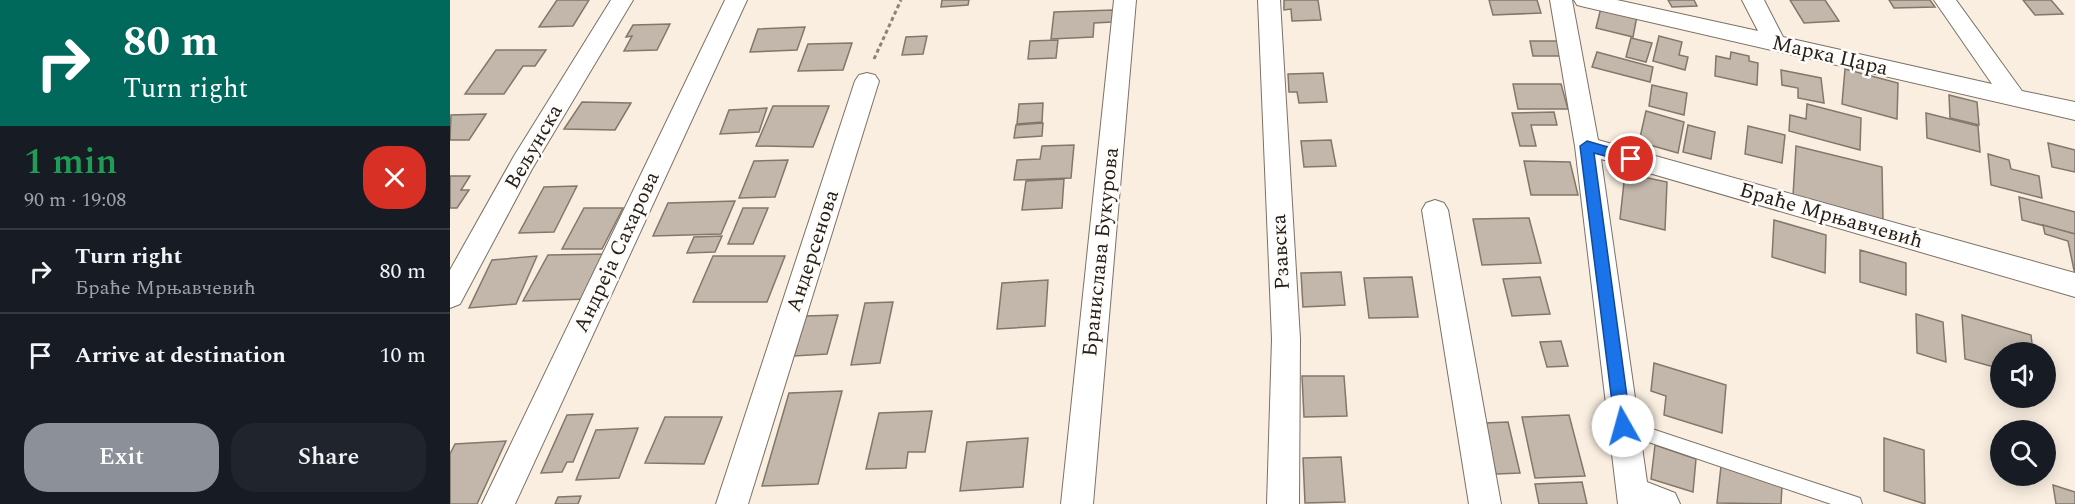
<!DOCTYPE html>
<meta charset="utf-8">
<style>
body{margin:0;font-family:Spectral,serif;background:#20242c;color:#f1f3f6;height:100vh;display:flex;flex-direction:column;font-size:22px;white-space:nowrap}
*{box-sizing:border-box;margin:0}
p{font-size:20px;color:#9ea1a6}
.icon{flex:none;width:33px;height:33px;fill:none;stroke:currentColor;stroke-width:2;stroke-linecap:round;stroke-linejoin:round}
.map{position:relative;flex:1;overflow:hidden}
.sheet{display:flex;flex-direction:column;background:#171b24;width:450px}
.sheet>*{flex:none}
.guide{background:#00695c;color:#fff;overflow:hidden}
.tools{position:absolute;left:1540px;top:342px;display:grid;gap:12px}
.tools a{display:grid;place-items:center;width:66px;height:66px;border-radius:50%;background:#171b24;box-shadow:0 3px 15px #0003;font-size:30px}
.pin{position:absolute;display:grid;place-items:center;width:51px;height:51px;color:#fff;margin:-26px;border:3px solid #fff;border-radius:50%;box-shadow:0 2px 6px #0007}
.me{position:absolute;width:66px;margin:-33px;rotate:353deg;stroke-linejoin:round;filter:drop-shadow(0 0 4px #0008)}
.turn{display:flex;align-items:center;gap:21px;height:126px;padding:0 24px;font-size:27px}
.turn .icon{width:78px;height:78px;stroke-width:2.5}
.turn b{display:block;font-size:42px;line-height:51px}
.round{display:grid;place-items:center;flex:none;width:63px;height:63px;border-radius:24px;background:#20242c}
.overview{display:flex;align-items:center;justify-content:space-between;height:102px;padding:0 24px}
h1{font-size:36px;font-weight:600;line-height:45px;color:#1e9e55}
.cta{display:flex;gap:12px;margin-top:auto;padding:12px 24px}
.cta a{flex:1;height:69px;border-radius:24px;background:#8c9099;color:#fff;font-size:24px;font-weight:600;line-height:69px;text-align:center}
.cta a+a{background:#20242c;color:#f1f3f6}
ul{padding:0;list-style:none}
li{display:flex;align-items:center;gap:18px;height:84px;padding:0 24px;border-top:2px solid #363941}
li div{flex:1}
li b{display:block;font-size:22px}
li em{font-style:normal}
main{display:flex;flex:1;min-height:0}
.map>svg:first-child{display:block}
.building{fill:#c2b7aa;stroke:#81776b;stroke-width:1.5}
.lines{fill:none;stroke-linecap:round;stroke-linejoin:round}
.lane-casing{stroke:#7b7165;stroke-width:2}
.street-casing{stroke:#7b7165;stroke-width:2}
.path{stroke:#8c847b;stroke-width:3;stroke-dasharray:4 3;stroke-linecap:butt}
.lane{fill:#fff;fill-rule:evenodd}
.street{fill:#fff;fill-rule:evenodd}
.route{fill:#1a73e8;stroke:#114b97;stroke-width:1.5}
.labels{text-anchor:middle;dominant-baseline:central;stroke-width:5;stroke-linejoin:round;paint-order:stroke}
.street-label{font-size:21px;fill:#24201b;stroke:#fffcf9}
</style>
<main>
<section class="sheet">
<div class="guide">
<div class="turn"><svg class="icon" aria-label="right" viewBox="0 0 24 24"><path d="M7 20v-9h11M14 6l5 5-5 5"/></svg><div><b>80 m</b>Turn right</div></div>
</div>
<div class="overview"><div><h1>1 min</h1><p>90 m · 19:08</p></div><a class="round" style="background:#d93025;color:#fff"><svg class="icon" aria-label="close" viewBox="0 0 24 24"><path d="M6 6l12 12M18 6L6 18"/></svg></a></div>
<ul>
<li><svg class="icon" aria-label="right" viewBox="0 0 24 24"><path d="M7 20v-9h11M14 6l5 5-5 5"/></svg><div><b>Turn right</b><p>Браће Мрњавчевић</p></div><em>80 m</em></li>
<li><svg class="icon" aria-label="arrive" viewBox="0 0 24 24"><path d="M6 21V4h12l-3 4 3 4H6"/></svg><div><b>Arrive at destination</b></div><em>10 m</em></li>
</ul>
<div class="cta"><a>Exit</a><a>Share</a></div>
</section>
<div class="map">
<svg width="1625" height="504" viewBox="0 0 1625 504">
<rect width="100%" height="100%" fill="#f9eee0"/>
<g class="building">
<polygon points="107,0 139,0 123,26 89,27"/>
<polygon points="492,0 519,0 518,5 491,7"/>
<polygon points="834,0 868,0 871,20 842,21 841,9 834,10"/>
<polygon points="1039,0 1087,0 1091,13 1043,15"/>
<polygon points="1218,0 1244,0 1247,6 1222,7"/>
<polygon points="1340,0 1375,0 1389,21 1354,23"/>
<polygon points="1439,0 1480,0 1485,7 1444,8"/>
<polygon points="1573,0 1601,0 1613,14 1585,15"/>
<polygon points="1151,8 1187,16 1183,37 1146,28"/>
<polygon points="663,10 662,22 644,23 643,37 601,39 604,12"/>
<polygon points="220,24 207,50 174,51 182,36 176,37 183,25"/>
<polygon points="355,27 347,50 300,52 308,29"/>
<polygon points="477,36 473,54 452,55 456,37"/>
<polygon points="1209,36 1232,42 1229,55 1238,57 1235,70 1203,61"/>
<polygon points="1181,38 1202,43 1196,62 1176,57"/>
<polygon points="608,40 606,58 578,59 580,41"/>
<polygon points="1080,41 1110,41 1114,56 1083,56"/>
<polygon points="402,43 393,70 348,71 358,44"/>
<polygon points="46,50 96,50 85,66 73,66 54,94 15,94"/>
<polygon points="1147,52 1203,67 1200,82 1142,67"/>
<polygon points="1281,52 1299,56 1299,61 1308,63 1307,85 1265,76 1266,56 1280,59"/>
<polygon points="1395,69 1448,83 1447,119 1392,104"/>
<polygon points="1331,70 1371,78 1374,103 1348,98 1348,88 1332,85"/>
<polygon points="873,73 877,102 849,103 847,92 839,92 838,74"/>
<polygon points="1063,84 1111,84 1118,109 1068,109"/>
<polygon points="1202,85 1237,93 1234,115 1199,106"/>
<polygon points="1499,95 1527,102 1529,125 1500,118"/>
<polygon points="132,102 181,103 165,130 114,129"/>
<polygon points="593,103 592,122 567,124 569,104"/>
<polygon points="1357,104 1411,118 1410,150 1339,131 1340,115 1356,119"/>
<polygon points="323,106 379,106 363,147 306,146"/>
<polygon points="317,108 309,132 270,134 279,110"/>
<polygon points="1196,111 1234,122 1228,153 1189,142"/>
<polygon points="1104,112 1107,125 1081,125 1086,146 1070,146 1062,113"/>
<polygon points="1476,113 1528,126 1530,152 1477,138"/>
<polygon points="36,114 19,140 0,140 1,115"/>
<polygon points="593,123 592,136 564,138 566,125"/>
<polygon points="1238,125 1265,132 1261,159 1233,152"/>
<polygon points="1298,126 1335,135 1332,163 1295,154"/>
<polygon points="881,140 886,166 854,167 851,141"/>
<polygon points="1598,143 1625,150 1625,172 1602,167"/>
<polygon points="624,145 621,178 564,180 567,160 590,159 592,146"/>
<polygon points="1346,146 1432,167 1433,220 1343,196"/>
<polygon points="1538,154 1559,160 1561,169 1589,176 1592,198 1541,185"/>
<polygon points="338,160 325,197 289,198 304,161"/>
<polygon points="1074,161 1120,162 1128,195 1081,195"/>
<polygon points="1175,173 1217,182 1215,230 1170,219"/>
<polygon points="0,176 20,176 11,190 19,190 7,208 0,208"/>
<polygon points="614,179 612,208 572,210 576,181"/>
<polygon points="127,186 104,232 69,233 94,187"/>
<polygon points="1569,197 1625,212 1625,234 1572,220"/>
<polygon points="285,201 271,234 203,236 218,203"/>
<polygon points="134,208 173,208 152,249 112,249"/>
<polygon points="293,208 318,208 303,244 278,244"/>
<polygon points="1079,218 1091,263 1032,265 1023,219"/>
<polygon points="1324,220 1376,235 1375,273 1322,257"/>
<polygon points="1593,225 1625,234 1625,275 1618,241 1595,234"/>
<polygon points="272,236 265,252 237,253 244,237"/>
<polygon points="1410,250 1456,263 1456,295 1410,282"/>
<polygon points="160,254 138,299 73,301 98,255"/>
<polygon points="87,256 66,304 19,308 42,260"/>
<polygon points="263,256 335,256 317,302 243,302"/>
<polygon points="891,272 895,305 853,307 851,273"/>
<polygon points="962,277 968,317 919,318 914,278"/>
<polygon points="1090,277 1100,314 1062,316 1053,279"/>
<polygon points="598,280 595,326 547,329 552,283"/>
<polygon points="443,302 430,363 401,365 415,303"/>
<polygon points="1466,314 1493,322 1496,362 1467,353"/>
<polygon points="388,315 377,354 344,356 356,316"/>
<polygon points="1512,315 1581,335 1583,352 1551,352 1551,369 1515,359"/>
<polygon points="1111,341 1118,366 1097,367 1090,342"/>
<polygon points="1204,363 1276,385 1272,433 1214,415 1216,396 1201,391"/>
<polygon points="852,376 894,376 897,416 854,417"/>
<polygon points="392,391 368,484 312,486 339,393"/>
<polygon points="482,411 475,452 458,452 456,468 416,469 429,413"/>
<polygon points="143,414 123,462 117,462 112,472 91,473 117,415"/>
<polygon points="1119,415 1135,476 1085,478 1072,417"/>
<polygon points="215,417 272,417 254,464 195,463"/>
<polygon points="1058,422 1070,473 1046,474 1035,423"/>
<polygon points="188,428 169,478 126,480 146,430"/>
<polygon points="578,438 573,487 510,491 517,442"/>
<polygon points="1434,438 1474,450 1475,504 1434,491"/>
<polygon points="56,441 27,504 0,504 0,454 5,444"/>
<polygon points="1205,445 1246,459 1243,492 1201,479"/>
<polygon points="891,457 895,502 855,503 853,458"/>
<polygon points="1271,466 1332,486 1331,504 1267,503"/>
<polygon points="1132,482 1137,504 1089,504 1085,484"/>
<polygon points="1603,485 1625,492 1625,504 1606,504"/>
<polygon points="131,496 128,504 105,504 108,497"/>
</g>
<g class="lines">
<g class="lane-casing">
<polygon id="lane" points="1175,420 1404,496 1410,498 1412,504 1381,504 1175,434 1170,432 1167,427 1170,422"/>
</g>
<g class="street-casing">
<g id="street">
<polygon points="161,0 183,0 82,169 10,304 0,308 0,270 64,156"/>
<polygon points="275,0 297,0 65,504 32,504"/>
<polygon points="664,0 686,0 643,504 611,504"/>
<polygon points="808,0 830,0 850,339 849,504 817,504 822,339"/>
<polygon points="1100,0 1122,0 1148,140 1625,273 1625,297 1151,159 1197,482 1225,493 1230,504 1168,504 1125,146"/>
<polygon points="1124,0 1167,0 1308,31 1292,0 1314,0 1333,37 1542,84 1484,0 1506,0 1572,91 1625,102 1625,120 1135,7 1127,5"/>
<polygon points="417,73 425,75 429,81 298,504 266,504 405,81 409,75"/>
<polygon points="985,200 994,203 998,210 1051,504 1019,504 972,210 976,203"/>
</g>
</g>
<polyline class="path" points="424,59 451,0"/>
<use href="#lane" class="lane"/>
<use href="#street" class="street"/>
</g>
<polygon class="route" points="1137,141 1186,155 1187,159 1181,163 1144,153 1181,426 1178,432 1173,434 1167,432 1165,426 1130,146"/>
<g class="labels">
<g class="street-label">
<text transform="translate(1380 56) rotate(13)">Марка Цара</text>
<text transform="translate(84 147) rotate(-60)">Вељунска</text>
<text transform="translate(1381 216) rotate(16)">Браће Мрњавчевић</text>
<text transform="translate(363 251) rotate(-72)">Андерсенова</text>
<text transform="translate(167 252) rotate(-65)">Андреја Сахарова</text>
<text transform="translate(651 252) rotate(-84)">Бранислава Букурова</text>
<text transform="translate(831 252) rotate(-93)">Рзавска</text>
</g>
</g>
</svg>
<div class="tools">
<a><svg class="icon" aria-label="sound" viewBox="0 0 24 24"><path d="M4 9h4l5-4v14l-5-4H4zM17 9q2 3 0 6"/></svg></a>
<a><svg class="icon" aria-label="search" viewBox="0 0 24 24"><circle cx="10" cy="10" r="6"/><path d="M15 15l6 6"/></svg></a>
</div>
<div class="pin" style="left:1181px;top:159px;background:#d93025"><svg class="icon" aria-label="arrive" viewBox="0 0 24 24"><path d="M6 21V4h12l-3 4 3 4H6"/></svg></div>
<svg class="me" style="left:1173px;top:426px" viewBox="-20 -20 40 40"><circle r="19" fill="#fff"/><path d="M0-13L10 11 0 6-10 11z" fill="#1a73e8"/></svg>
</div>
</main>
